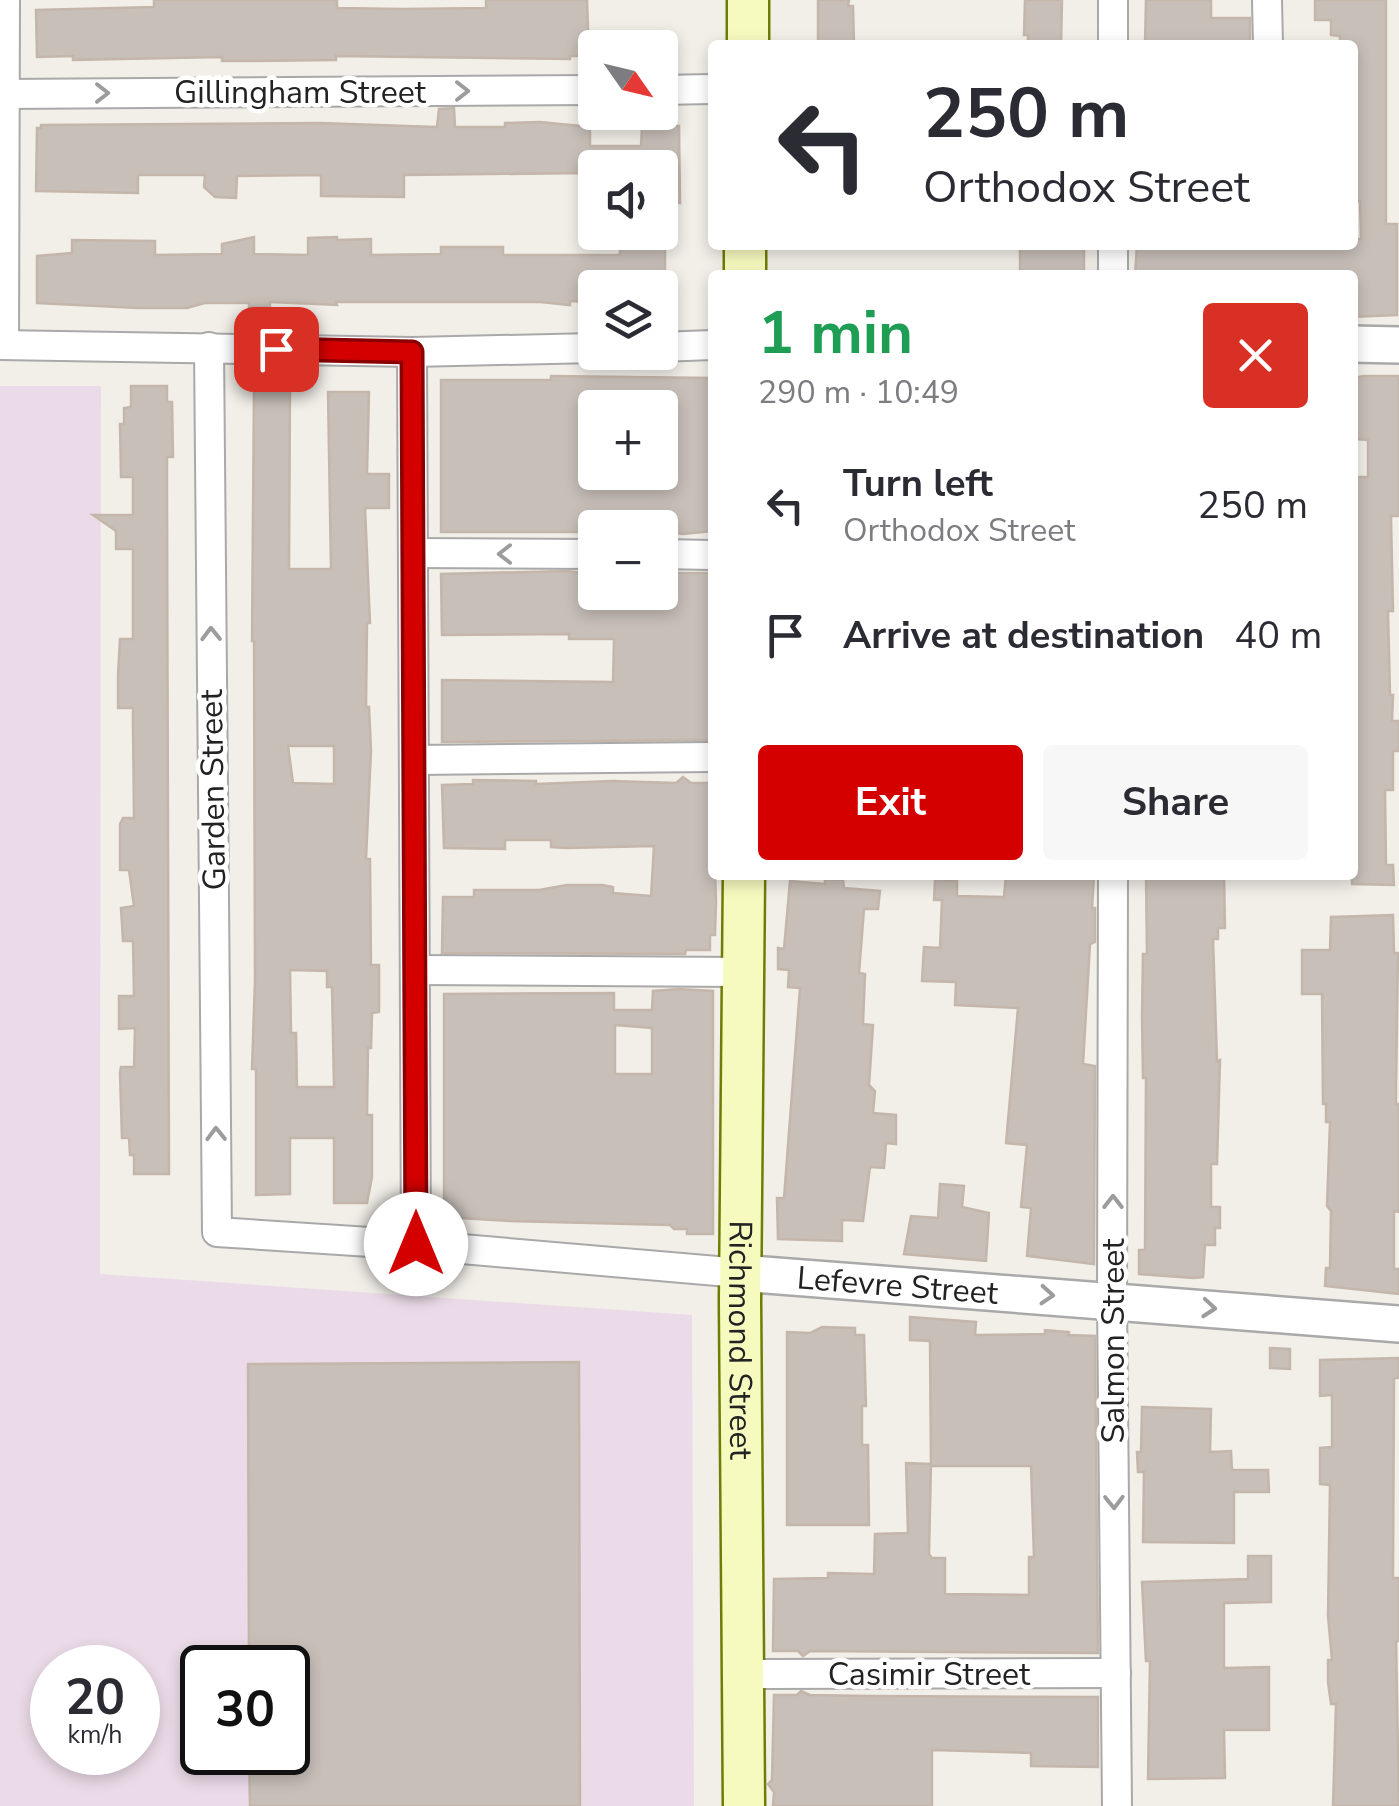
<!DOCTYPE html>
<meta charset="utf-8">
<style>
body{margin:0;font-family:"Nunito Sans",sans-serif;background:#f7f7f7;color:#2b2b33;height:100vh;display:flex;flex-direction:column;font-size:38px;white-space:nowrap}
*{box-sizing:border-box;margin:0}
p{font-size:32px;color:#7c7c81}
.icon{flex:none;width:55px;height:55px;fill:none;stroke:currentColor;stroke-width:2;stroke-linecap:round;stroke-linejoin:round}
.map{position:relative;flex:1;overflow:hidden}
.panel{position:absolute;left:708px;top:270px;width:650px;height:610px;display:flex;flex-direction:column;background:#fff;border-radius:10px;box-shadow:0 5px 15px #0003}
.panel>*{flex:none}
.hud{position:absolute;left:708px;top:40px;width:650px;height:210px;border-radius:10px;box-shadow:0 5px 15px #0003;background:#fff;color:#2b2b33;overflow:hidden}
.needle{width:65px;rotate:124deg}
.buttons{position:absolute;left:578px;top:30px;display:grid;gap:20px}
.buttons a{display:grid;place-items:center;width:100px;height:100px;border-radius:10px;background:#fff;box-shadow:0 5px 15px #0003;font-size:50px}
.speed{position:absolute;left:30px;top:1645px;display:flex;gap:20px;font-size:50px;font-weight:700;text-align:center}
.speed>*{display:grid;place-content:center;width:130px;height:130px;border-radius:50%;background:#fff;box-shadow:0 5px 15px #0003;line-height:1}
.speed small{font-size:25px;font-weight:400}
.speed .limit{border:5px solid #111;border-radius:15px;background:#fff;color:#111}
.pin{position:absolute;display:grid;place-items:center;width:85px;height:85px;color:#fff;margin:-42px;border-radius:20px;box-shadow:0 5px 15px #0006}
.me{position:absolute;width:110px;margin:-55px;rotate:0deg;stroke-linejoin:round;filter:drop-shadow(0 0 8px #0008)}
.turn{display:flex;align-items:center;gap:35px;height:210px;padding:0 50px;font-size:45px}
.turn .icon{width:130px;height:130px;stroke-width:2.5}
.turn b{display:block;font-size:70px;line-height:85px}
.round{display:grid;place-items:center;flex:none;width:105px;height:105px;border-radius:10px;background:#f7f7f7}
.headline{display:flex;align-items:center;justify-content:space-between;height:170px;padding:0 50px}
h1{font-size:60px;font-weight:700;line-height:75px;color:#1e9e55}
.cta{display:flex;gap:20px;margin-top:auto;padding:20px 50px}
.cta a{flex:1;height:115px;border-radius:10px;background:#d40000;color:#fff;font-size:40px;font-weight:700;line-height:115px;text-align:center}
.cta a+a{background:#f7f7f7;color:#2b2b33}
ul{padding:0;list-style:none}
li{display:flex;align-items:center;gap:30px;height:130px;padding:0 50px}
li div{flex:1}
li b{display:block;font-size:38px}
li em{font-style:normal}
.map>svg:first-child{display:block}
.industrial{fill:#ebdbe8;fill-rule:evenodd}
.building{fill:#c7bfb8;stroke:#c4b6ab;stroke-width:2.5;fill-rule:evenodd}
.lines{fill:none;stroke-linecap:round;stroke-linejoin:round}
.minor-casing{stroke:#a9a9a9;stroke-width:32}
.tertiary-casing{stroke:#a9a9a9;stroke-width:40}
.secondary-casing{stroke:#707d05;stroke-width:45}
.minor{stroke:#fff;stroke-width:28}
.tertiary{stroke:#fff;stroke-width:35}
.secondary{stroke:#f7fabf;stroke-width:40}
.oneway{stroke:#9c9c9c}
.route-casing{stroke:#8a0000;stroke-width:25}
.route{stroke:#d40000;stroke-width:18}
.labels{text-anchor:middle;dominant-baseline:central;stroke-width:9;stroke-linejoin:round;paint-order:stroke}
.street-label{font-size:32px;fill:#222;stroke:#fff}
</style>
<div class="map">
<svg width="1399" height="1806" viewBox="0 0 1399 1806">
<rect width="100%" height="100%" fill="#f2efe9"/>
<path class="industrial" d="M0,386H101L100,1274L692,1315L694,1806H0ZM52,1668H138V1752H52ZM202,1668H288V1752H202Z"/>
<g class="building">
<polygon points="154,0 337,0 337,8 404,9 486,8 486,0 587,0 589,56 570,56 570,59 336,56 336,60 253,61 222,61 222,57 73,60 73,56 37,57 36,10 154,7"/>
<polygon points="818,0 849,0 848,6 853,6 854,45 818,45"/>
<polygon points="1025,0 1062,0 1061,45 1028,45 1028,35 1024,35"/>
<polygon points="1146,0 1211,0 1211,18 1250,18 1250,45 1145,45"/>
<polygon points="1315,0 1386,0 1386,224 1397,224 1397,315 1352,317 1352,275 1135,275 1137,245 1352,245 1352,239 1361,239 1360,201 1352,201 1352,45 1340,45 1340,36 1331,35 1331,20 1315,20"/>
<polygon points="454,108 455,127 505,127 505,123 540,122 590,127 590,146 641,146 642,126 679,126 680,203 660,203 660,168 590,168 590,173 404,175 404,197 321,196 321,175 237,176 236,198 215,197 204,187 205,175 138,175 138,193 36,191 37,128 41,128 41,125 320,123 437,127 439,109"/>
<polygon points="620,232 665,232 665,288 589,288 589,302 570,301 570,305 540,302 336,302 337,305 270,302 270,307 249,307 249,303 205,303 187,308 138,308 37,303 37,256 72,253 72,240 155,241 155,255 222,254 222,244 254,237 254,254 308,255 308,238 337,237 337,240 371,239 371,255 441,254 441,247 503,247 503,255 620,255"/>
<rect x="1020" y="245" width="64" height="30"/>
<path d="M551,376L712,378V531L683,534L660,531V528H595V532H441V380H551ZM595,408H660V472H593Z"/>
<polygon points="1364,376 1399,376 1399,516 1391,516 1393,611 1388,611 1390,695 1393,695 1392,721 1399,721 1399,751 1393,751 1393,790 1385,790 1386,865 1393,865 1394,885 1352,884 1352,477 1368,477 1368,440 1355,439 1352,436 1352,378"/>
<polygon points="131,386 167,386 167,402 172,402 173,457 167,457 167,495 169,1174 134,1174 134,1155 130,1155 129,1138 122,1138 120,1073 121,1067 134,1067 135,1028 119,1029 119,996 134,996 133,941 123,941 121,908 134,906 129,870 120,870 120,824 123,818 134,818 133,726 133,708 118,708 118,675 120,639 133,639 133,549 116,549 116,531 93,515 133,515 133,477 121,477 120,424 124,424 124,408 131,407"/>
<path d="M254,390H290L289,569H331L328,392H369L367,474H389V508H365L370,623H367L366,707H369L371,750L366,859H370L371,965H379V1012L372,1013L371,1048H368L367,1115H372V1177L367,1203H334V1138H290V1194L256,1195V1069H252L255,980L254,641H252ZM288,746H334V784L293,783ZM290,970L327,971V987H332L334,1087H297L296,1033H291Z"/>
<polygon points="566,571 595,574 595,592 660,592 660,573 712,573 712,740 442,742 442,680 613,682 614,639 569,639 569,634 442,635 441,574"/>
<polygon points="683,777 691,783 712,783 716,901 715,935 710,935 710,950 686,950 685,954 442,953 443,897 474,897 474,890 539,890 567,885 602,885 613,887 613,893 651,896 654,846 567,848 551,847 551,840 505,840 505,849 444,848 442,785 473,784 473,780 536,781 536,784 613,781 676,783"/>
<polygon points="1006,875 1094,875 1092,908 1095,908 1095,942 1090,944 1083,1064 1095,1066 1094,1264 1027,1256 1031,1208 1021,1207 1027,1145 1006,1143 1018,1008 955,1005 956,982 922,981 924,947 940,948 942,900 934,900 935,880 957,881 957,896 1004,897"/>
<polygon points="1146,875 1224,875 1225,928 1218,928 1218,939 1213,939 1217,1061 1220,1060 1217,1164 1211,1164 1211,1207 1220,1207 1220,1228 1215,1228 1215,1245 1205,1245 1203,1277 1193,1278 1139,1274 1139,1250 1145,1250 1146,1078 1143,1078 1142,1017 1143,954 1147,954"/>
<polygon points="825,879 843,880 844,888 880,891 878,909 864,909 859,973 865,974 863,1024 873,1025 869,1085 875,1091 873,1113 896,1115 896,1144 886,1143 884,1168 870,1167 863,1221 842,1220 842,1241 778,1239 777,1198 784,1198 800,988 788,987 789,970 778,969 778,948 784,949 790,881 825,884"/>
<polygon points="1393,915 1394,953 1398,953 1396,1087 1396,1104 1399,1104 1399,1212 1394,1211 1394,1269 1399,1269 1399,1294 1325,1286 1326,1268 1330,1268 1331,1211 1327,1206 1330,1122 1326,1122 1326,1104 1323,1104 1322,994 1302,994 1302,950 1330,950 1331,917"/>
<path d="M678,989L713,991V1234H687V1229H674L670,1225L509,1221L444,1217V994L614,993V1010H652L653,991ZM615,1025L652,1028V1074H615Z"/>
<polygon points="940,1184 964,1186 962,1207 989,1213 986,1261 904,1254 911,1216 938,1218"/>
<polygon points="910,1317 976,1322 975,1335 1045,1334 1045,1330 1069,1332 1068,1335 1095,1336 1098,1653 810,1651 803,1656 798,1651 773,1651 774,1579 828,1578 828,1573 874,1574 875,1534 908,1533 906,1463 931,1464 929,1554 932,1558 945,1558 945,1594 1029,1595 1029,1557 1034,1557 1031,1466 931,1466 930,1341 910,1340"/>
<polygon points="822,1327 855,1328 855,1335 864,1335 866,1406 862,1406 862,1445 868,1445 869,1525 787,1525 787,1332 810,1333"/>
<polygon points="1270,1348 1290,1349 1290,1369 1270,1368"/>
<polygon points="1399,1358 1399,1378 1394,1378 1393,1578 1399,1578 1399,1641 1396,1641 1399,1806 1333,1806 1336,1704 1331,1704 1328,1682 1328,1660 1332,1660 1328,1616 1330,1485 1320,1484 1320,1448 1332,1447 1332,1395 1320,1396 1320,1360"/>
<polygon points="579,1362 580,1806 250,1806 249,1752 288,1752 288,1668 249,1668 248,1364"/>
<polygon points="1142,1407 1211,1409 1210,1452 1231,1451 1232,1470 1268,1470 1269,1492 1234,1492 1234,1543 1143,1542 1144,1472 1138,1472 1137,1452 1141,1452"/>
<polygon points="1248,1556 1271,1556 1271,1602 1224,1603 1224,1668 1269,1667 1269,1730 1224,1730 1225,1778 1148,1779 1150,1661 1146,1661 1142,1582 1248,1579"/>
<polygon points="801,1691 810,1695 870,1696 1098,1697 1098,1767 1031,1766 1031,1753 932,1750 932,1806 773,1806 774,1792 768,1784 772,1780 774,1695 797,1695"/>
</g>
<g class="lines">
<g class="minor-casing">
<g id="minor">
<polyline points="1113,0 1113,45"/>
<polyline points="1267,0 1268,45"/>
<polyline points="660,90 712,89"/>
<polyline points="5,94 595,90"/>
<polyline points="1113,245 1113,275"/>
<polyline points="0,345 412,352 595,348"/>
<polyline points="4,345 5,0"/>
<polyline points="209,347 217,1232 416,1245 740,1273"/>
<polyline points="660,347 712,345"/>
<polyline points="412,352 416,1245"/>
<polyline points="415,553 595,554"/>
<polyline points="660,554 712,555"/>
<polyline points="416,760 712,757"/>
<polyline points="1113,875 1112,1300 1117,1806"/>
<polyline points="416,970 742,972"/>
<polyline points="742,1674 1116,1673"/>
</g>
</g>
<g class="tertiary-casing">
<g id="tertiary">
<polyline points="1352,344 1399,345"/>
<path id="s1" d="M740,1273L1399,1324"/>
</g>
</g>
<g class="secondary-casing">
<g id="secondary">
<polyline points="748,0 748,45"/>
<polyline points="745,275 745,245"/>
<path id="s2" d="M744,875L740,1301L744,1806"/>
</g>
</g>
<use href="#minor" class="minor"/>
<use href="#tertiary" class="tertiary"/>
<use href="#secondary" class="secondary"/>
</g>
<defs><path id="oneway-chevron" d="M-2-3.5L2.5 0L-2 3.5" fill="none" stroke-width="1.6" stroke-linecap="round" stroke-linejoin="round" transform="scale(2.5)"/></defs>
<g class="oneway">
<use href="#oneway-chevron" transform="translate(462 91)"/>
<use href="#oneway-chevron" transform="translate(102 93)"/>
<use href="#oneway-chevron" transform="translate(505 554) rotate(-180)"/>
<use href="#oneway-chevron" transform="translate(211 634) rotate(-91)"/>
<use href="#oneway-chevron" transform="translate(216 1134) rotate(-91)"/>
<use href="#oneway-chevron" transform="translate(1113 1202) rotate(-90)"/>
<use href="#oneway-chevron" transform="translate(1047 1295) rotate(4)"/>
<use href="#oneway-chevron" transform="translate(1209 1308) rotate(5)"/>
<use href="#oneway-chevron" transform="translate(1114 1502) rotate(89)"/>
</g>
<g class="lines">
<g class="route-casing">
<polyline id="route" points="276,349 412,352 416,1244"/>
</g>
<use href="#route" class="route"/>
</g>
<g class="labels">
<g class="street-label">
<text x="300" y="92">Gillingham Street</text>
<text transform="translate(213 790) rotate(-91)">Garden Street</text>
<text stroke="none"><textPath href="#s1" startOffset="158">Lefevre Street</textPath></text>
<text stroke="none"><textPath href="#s2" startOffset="465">Richmond Street</textPath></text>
<text transform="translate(1113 1341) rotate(-90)">Salmon Street</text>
<text x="929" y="1674">Casimir Street</text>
</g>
</g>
</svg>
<div class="buttons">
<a><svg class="needle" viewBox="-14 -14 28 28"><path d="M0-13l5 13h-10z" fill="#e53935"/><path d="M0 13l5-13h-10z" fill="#7c7c81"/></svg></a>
<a><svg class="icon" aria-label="sound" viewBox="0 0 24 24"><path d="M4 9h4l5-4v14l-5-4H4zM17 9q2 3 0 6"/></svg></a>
<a><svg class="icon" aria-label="layers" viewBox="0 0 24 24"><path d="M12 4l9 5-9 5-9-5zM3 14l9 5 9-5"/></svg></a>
<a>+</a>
<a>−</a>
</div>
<div class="speed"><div>20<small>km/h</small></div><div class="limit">30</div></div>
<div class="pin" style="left:276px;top:349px;background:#d93025"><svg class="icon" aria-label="arrive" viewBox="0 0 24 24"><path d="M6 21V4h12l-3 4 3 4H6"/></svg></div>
<svg class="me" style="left:416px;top:1244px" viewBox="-20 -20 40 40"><circle r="19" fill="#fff"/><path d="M0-13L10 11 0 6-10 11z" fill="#d40000"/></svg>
<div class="hud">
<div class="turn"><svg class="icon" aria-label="left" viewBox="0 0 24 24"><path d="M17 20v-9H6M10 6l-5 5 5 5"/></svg><div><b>250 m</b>Orthodox Street</div></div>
</div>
<section class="panel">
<div class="headline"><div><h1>1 min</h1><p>290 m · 10:49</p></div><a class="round" style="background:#d93025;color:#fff"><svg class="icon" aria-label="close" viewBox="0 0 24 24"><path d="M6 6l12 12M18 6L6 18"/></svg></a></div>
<ul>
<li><svg class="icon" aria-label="left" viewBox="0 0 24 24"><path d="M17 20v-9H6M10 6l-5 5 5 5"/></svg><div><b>Turn left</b><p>Orthodox Street</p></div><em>250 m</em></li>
<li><svg class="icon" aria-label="arrive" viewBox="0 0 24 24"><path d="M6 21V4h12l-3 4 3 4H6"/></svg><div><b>Arrive at destination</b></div><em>40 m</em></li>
</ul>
<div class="cta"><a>Exit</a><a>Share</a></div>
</section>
</div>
